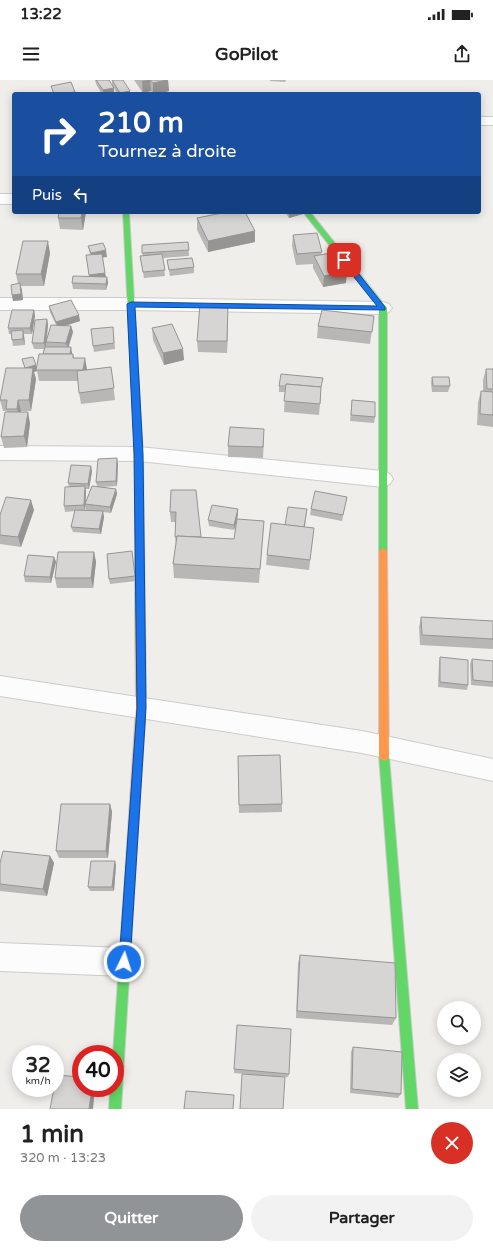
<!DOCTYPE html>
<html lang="fr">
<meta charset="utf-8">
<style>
body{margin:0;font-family:"Varela Round",sans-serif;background:#f2f2f2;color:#222;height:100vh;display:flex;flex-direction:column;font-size:15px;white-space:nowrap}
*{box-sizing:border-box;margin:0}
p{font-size:13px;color:#767676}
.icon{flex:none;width:22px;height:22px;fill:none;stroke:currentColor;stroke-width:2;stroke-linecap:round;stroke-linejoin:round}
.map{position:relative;height:1029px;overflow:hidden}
.drawer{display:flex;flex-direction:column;background:#fff;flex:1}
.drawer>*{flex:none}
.banner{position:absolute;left:12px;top:12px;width:469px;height:122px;border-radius:4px;box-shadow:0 2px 10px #0003;background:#1a4fa0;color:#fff;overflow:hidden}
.fabs{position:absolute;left:437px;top:921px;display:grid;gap:8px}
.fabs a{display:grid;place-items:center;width:44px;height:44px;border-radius:50%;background:#fff;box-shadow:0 2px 10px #0003;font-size:20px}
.speed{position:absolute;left:12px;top:965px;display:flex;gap:8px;font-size:20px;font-weight:700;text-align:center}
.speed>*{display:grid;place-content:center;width:52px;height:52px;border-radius:50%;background:#fff;box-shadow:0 2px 10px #0003;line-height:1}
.speed small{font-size:10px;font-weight:400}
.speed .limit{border:6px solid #d22;background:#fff;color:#111}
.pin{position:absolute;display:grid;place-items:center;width:34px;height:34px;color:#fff;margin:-17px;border-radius:8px;box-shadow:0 2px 6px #0006}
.me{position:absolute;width:44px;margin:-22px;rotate:4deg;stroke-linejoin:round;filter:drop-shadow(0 0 3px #0008)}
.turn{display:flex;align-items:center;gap:14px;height:84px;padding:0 20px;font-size:18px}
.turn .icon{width:52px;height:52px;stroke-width:2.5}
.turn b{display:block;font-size:28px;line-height:34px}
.then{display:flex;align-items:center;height:38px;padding:0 20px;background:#0003;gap:8px;font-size:15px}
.round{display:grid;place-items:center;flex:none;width:42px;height:42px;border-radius:21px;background:#f2f2f2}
.overview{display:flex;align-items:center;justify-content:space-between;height:68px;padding:0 20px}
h1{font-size:24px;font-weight:700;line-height:30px}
.action{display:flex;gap:8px;margin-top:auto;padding:8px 20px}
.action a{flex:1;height:46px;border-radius:24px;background:#919496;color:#fff;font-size:16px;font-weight:700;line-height:46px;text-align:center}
.action a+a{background:#f2f2f2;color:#222}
.status{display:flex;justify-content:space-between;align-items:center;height:28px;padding:0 20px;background:#fff;direction:ltr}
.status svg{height:11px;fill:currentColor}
header{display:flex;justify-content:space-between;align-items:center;height:52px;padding:0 20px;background:#fff;font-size:18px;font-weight:700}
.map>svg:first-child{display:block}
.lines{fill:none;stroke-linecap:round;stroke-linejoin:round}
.street-casing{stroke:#cbcccc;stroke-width:2}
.fast-casing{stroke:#cacacb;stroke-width:2}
.slow-casing{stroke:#cacacb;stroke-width:2}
.street{fill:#fdfcfc;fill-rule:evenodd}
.fast{fill:#63d668;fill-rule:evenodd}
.slow{fill:#ff974d;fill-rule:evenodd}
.wall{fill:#b8b7b5;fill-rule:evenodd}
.shaded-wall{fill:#969594}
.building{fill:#d6d5d3;stroke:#969594}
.route{fill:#1a73e8;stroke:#114b97}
</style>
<div class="status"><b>13:22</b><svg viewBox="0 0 49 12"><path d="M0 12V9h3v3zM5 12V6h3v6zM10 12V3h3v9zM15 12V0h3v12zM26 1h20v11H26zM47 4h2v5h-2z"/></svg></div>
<header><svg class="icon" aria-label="menu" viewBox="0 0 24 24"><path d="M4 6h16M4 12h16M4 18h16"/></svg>GoPilot<svg class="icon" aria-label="share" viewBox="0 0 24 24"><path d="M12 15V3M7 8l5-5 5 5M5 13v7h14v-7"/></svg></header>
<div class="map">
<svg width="493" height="1029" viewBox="0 0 493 1029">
<rect width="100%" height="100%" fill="#efeeea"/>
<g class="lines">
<g class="street-casing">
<g id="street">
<rect x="479" y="37" width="14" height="8"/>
<rect x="0" y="114" width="14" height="10"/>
<polygon points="0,218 131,218 383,222 389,224 392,228 389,232 383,234 131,230 0,230"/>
<polygon points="0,366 139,367 383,391 390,394 393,399 390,404 383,407 139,381 0,380"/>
<polygon points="0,596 362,651 493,679 493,701 362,673 0,616"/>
<polygon points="0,863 124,868 134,872 138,882 134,892 124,896 0,891"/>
</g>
</g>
<g class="fast-casing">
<g id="fast">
<polygon points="123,132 129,132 143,374 145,533 143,536 137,536 135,533 135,374"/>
<polygon points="303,132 310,132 387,228 387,472 386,474 380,474 379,472 379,228"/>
<polygon points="384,671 388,673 389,676 418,1029 406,1029 379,676 380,673"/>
<polygon points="132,761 136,762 137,766 121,1029 109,1029 110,1008 115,1008 115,974 113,974 127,766 128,762"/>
</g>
</g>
<g class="slow-casing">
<g id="slow">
<polygon points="383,468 386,470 387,472 389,676 388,679 384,681 380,679 379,676 379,472 380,470"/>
<polygon points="140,529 143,530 145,533 146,628 137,766 136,770 132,771 128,770 127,766 136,628 135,533 137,530"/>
</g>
</g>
<use href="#street" class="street"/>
<use href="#fast" class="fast"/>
<use href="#slow" class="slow"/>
</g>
<g class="wall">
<polygon points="95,0 109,0 112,6 112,0 130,14 117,14 114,8 114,14 102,14 96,4"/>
<polygon points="134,0 168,0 169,11 158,14 153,14 151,11 143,13"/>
<polygon points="270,0 286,0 285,2 270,1"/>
<polygon points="86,132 83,150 60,149 58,138"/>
<polygon points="285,132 303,132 303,134 289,138"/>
<polygon points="197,138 255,151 255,162 208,172 197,150"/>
<polygon points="293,155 322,172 321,175 346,203 323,207 313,188 313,184 296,185 292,166"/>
<polygon points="188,162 189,176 163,178 165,196 144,198 140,176 143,176 142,173"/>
<polygon points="88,166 107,177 102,177 106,197 107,197 108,203 106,210 73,209 72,203 89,196 90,175"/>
<polygon points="50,173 44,206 21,206 23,220 13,221 12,215 18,204 16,194"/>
<polygon points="167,180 194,187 194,193 170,196"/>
<polygon points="49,226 80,241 65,246 71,246 73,252 68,267 72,273 72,274 73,274 74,278 87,290 111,287 115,320 81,324 79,313 78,301 39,301 37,291 34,292 36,299 31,331 21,331 21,332 30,343 27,367 4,368 1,357 7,332 7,331 3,331 0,320 25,288 22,279 36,285 36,288 43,274 44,269 34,269 32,263 47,239 48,245 47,259 56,245 50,232"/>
<polygon points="34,230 35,236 32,254 24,254 25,265 13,266 11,254 9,254 8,248"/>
<polygon points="228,236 227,273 198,272 197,261"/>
<polygon points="374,236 370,264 317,258 318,246"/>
<polygon points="113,247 115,269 94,272 93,266"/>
<polygon points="152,248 184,280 164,285 153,260"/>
<polygon points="486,289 493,289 493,347 477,345 478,322 481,311 483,311 483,300"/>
<polygon points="432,297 450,306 448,312 432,312 431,303"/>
<polygon points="279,306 321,312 319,335 284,332 285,312 279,312"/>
<polygon points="352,320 375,337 374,343 350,341"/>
<polygon points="264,360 263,378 228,377 228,366"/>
<path d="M118,384L117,406L102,407L116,409L117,414L111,433L103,432L104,437L101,454L73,452L71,447L75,431L65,432L64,426L69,407L68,403L92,391L89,409H86V423L97,406L96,402ZM86,426V430L97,431L85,430Z"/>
<polygon points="171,410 201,457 234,459 236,443 234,450 209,446 208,440 238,429 238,435 237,439 264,441 263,455 259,503 174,498 173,484 176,465 175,457 176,442 171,442 170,432"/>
<polygon points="347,417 342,441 310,435 311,429"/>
<polygon points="307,429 305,447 314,448 309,490 266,485 267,475 285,445"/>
<polygon points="34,430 21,467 0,464 0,435"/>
<polygon points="132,471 136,501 110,504 109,499"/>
<polygon points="94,472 96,482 93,508 57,508 55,498"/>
<polygon points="54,477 56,482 51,503 25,502 24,496"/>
<polygon points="421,537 493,541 493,569 420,565 419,547"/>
<polygon points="440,577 468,605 467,610 438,607 439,582"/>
<polygon points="472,579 493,581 493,607 471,605 470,584"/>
<polygon points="238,676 282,724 282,732 239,733"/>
<polygon points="110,724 112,732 108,778 59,778 56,771"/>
<polygon points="50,776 54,783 47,816 0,811 0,783"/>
<polygon points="116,785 114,811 90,811 88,807"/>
<polygon points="300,875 396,938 392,945 296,938 298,883"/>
<polygon points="353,967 401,1014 398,1018 350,1013 351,972"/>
<polygon points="234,989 289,994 288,997 269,996 234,993"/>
</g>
<g class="shaded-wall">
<polygon points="147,0 150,0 151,11 143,13 142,1"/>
<polygon points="168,0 169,11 158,14 153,14 153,3"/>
<polygon points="114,8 114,14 103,14 103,10"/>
<polygon points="130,11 130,14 120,14 120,13"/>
<polygon points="75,12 75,14 63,14"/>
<polygon points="82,132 86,132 83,150 81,138"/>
<polygon points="289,132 303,132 303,134 289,138"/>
<polygon points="255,151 255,162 208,172 208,161"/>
<polygon points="48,161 50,173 44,206 41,194"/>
<polygon points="106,170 107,177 92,179 91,173"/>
<polygon points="347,191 346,203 323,207 324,196"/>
<polygon points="105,193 106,199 90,201 89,195"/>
<polygon points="107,197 108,203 106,210 106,204"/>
<polygon points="20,203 22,210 23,220 13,221 12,215"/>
<polygon points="228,225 228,236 227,273 227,261"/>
<polygon points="34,230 35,236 32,254 30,248"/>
<polygon points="79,235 80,241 58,248 56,242"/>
<polygon points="47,239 48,245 46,262 46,269 44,263"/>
<polygon points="71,246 73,252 68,269 66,263"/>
<polygon points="23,250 24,256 25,265 23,259"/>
<polygon points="71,267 72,273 70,284 69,278"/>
<polygon points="183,269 184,280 164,285 163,273"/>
<polygon points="85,278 87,289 85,301 83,290"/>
<polygon points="36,285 37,290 36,290 37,291 34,292 36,299 31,331 29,320 25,288"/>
<polygon points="18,320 21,331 20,340 17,329"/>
<polygon points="28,332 30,343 27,367 24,356"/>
<polygon points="117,378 118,384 117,406 116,401"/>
<polygon points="91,386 92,391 89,409 88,404"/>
<polygon points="85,406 86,412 85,431 84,425"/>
<polygon points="116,409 117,414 111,433 110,427"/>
<polygon points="31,420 34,430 21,467 18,457"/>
<polygon points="238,429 238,435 234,450 234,445"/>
<polygon points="103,431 104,437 101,454 99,449"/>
<polygon points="94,472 96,482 93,508 91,498"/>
<polygon points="54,477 56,482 51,503 50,497"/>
<polygon points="110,724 112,732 108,778 106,771"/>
<polygon points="50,776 54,783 47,816 43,809"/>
<polygon points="115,781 116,785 114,811 112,807"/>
<polygon points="92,1008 95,1008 93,1029 89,1029"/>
</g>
<g class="building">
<polygon points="96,0 109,0 114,8 103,10"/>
<polygon points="112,0 123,0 130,11 120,13"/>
<polygon points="150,0 167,0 153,3"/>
<polygon points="71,2 75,12 63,14 54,14 51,6"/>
<polygon points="59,132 82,132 81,138 58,138"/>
<polygon points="227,132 245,132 255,151 208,161 197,138"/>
<polygon points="317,153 322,172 297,174 293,155"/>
<polygon points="23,161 48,161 41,194 16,194"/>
<polygon points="188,162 189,170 142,173 142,165"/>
<polygon points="103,163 106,170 91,173 88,166"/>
<polygon points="337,172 347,191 324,196 314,176"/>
<polygon points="102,174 105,193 89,195 86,175"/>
<polygon points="162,174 165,190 143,192 140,176"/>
<polygon points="192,178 194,187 169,190 167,180"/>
<polygon points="73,196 107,197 106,204 72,203"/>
<polygon points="20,203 21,214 12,215 11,205"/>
<polygon points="71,220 79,235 56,242 49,226"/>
<polygon points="200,224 228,225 227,261 197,261"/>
<polygon points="12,230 34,230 30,248 8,248"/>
<polygon points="322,230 374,236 372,252 318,246"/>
<polygon points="47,239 44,263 32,263 35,240"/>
<polygon points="172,244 183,269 163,273 152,248"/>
<polygon points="51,245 71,246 66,263 46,262"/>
<polygon points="113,247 114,263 93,266 91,249"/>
<polygon points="23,250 23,259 12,260 11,251"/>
<polygon points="45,267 71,267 70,274 43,274"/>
<polygon points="39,274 73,274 73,278 85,278 83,290 36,290"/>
<polygon points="33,277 36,285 25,288 22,279"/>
<polygon points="111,287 114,308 79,313 77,291"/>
<polygon points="6,288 33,288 29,320 18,320 17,329 6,329 7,320 0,320"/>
<polygon points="486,289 493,289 493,309 487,309"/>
<polygon points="281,294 323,298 321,307 286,304 286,306 279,306"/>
<polygon points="432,297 449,297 450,306 433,306"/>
<polygon points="286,304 321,307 320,324 284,321"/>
<polygon points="481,311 493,312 493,335 480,334"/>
<polygon points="352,320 375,322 375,337 351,335"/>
<polygon points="5,332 28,332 24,356 1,357"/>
<polygon points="230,347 264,349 263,367 228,366"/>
<polygon points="117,378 116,401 96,402 98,379"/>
<polygon points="71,385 91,386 88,404 68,403"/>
<polygon points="85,406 84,425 64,426 65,407"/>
<polygon points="92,406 116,409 110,427 85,424"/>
<polygon points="171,410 196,410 201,457 177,456 177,457 175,457 176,432 170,432"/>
<polygon points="315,411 347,417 343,435 311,429"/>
<polygon points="6,417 31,420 18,457 0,455 0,435"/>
<polygon points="212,425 238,429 234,445 208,440"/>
<polygon points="288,427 307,429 304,447 285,445"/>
<polygon points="75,430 103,431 99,449 71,447"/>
<polygon points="237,439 264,441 260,489 173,484 177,456 234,459"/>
<polygon points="271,443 314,448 310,480 267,475"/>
<polygon points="132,471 135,496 109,499 107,474"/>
<polygon points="58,472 94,472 91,498 55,498"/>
<polygon points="28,475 54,477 50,497 24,496"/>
<polygon points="421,537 493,541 493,559 422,555"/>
<polygon points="440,577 468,580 468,605 440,602"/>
<polygon points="472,579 493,581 493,602 473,600"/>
<polygon points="280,675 282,724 239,725 238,676"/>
<polygon points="61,724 110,724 106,771 56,771"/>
<polygon points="3,771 50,776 43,809 0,804 0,783"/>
<polygon points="91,781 115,781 112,807 88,807"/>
<polygon points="300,875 395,883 396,938 297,931"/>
<polygon points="237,945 291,949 289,994 234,989"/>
<polygon points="353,967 402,972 401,1014 352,1009"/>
<polygon points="242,994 285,997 283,1029 240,1029"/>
<polygon points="56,995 81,997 81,1008 92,1008 89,1029 50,1029 54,1008 55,1008"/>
<polygon points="186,1011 234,1015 233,1029 184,1029"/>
</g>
<polygon class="route" points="344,178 347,179 385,227 385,230 135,227 143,374 146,628 130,882 128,886 124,887 120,886 119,882 137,628 134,374 127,224 131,222 377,226 342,182 341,180"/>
</svg>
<div class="fabs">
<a><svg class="icon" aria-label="search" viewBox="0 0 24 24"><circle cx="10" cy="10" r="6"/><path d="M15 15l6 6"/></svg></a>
<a><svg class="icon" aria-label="layers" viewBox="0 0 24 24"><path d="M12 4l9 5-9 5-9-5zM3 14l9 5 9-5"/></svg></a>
</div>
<div class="speed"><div>32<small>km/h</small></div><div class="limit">40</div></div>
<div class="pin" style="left:344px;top:180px;background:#d93025"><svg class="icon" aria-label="arrive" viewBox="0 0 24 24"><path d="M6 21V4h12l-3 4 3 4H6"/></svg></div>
<svg class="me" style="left:124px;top:882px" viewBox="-20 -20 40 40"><circle r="17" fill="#1a73e8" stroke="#fff" stroke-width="3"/><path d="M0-11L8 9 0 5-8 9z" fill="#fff"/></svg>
<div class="banner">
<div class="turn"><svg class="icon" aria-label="right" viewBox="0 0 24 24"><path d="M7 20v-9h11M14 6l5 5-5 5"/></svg><div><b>210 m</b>Tournez à droite</div></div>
<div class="then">Puis<svg class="icon" aria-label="left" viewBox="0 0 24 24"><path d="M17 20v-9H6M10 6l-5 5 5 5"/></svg></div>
</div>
</div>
<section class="drawer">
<div class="overview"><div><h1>1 min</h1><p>320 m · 13:23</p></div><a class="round" style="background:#d93025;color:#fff"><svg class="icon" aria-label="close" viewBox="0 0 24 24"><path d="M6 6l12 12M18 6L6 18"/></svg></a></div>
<div class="action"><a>Quitter</a><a>Partager</a></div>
</section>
